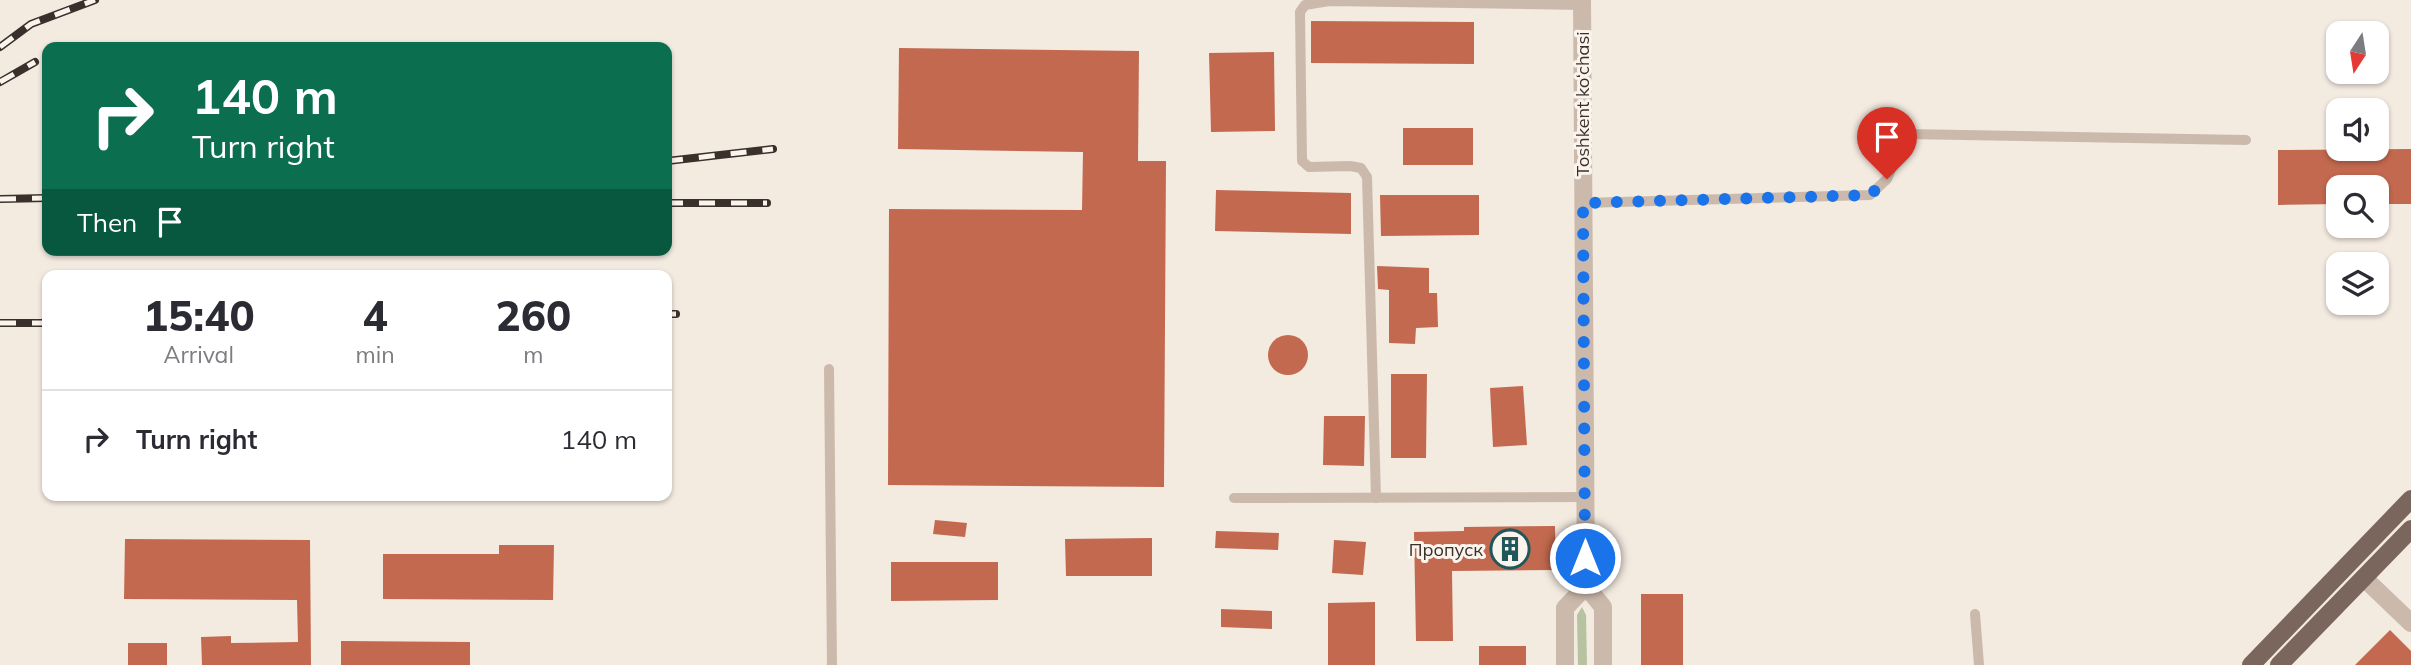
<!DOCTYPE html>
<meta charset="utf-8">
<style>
body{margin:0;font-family:Mulish,sans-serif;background:#f7f7f7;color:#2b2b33;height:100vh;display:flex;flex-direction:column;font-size:26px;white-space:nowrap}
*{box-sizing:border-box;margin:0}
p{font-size:23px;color:#7c7c81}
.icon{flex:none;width:38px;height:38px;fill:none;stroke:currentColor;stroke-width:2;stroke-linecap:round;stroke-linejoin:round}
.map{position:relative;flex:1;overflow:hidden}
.side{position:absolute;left:42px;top:270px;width:630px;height:231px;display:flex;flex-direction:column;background:#fff;border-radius:14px;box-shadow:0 2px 5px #0004}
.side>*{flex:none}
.guide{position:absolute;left:42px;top:42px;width:630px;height:214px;border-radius:14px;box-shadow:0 2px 5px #0004;background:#0b6e4f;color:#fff;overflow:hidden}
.needle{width:46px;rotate:192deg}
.buttons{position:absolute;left:2326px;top:21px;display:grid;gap:14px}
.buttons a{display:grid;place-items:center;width:63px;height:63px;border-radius:14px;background:#fff;box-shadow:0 2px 5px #0004;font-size:35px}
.pin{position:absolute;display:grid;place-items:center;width:60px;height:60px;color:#fff;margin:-72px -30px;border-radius:50% 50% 50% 0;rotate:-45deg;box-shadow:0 0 7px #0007}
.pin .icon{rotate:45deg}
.me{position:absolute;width:77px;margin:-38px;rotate:0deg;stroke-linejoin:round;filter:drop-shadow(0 0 5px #0008)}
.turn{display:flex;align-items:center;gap:24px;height:147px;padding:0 35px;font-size:32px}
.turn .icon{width:91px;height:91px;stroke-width:2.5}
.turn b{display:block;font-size:49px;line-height:60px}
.then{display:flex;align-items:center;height:66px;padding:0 35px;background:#0003;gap:14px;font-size:26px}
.eta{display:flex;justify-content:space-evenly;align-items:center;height:119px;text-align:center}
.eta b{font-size:42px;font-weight:800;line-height:49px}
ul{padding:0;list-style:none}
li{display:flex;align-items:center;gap:21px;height:98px;padding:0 35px;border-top:2px solid #e1e1e2}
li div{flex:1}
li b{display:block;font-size:26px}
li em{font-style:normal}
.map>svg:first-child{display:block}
.green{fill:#b7c2a0}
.building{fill:#c2694f}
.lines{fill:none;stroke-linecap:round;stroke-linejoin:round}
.service{stroke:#cbbaac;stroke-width:10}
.minor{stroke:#cbbaac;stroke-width:18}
.primary{stroke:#7a665d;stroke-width:18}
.rail-casing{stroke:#392f2b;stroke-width:8}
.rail{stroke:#faf4ed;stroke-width:5;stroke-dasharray:16;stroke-linecap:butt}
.route{stroke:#1a73e8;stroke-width:12;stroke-dasharray:0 21.6}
.labels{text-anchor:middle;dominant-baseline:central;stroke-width:6;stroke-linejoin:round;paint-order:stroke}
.street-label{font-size:18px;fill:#392f2b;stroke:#faf4ed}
.poi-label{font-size:18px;fill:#392f2b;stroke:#faf4ed;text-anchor:end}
</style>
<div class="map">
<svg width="2411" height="665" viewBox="0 0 2411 665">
<rect width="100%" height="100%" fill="#f3eae0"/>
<polygon class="green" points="1582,607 1586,615 1587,665 1578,665 1577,615"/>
<g class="building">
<polygon points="1311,21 1474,22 1474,64 1311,63"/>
<polygon points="899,48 1139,51 1138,161 1166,161 1164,487 888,485 889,209 1082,210 1083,152 898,149"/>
<polygon points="1274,52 1275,131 1211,132 1209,53"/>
<rect x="1403" y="128" width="70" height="37"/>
<polygon points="2411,149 2411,204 2376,204 2376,187 2338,187 2338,204 2278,205 2278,150"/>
<polygon points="1216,190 1351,193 1351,234 1215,231"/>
<polygon points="1380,195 1479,195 1479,235 1381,236"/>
<polygon points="1377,266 1429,268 1429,293 1437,293 1438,327 1416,328 1415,344 1389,343 1389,290 1378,289"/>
<circle cx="1288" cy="355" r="20"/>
<polygon points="1391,374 1427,374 1426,458 1391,458"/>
<polygon points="1523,386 1527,445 1493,447 1490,388"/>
<polygon points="1324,416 1365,416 1364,466 1323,465"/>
<polygon points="935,520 967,523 965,537 933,534"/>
<polygon points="1555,526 1556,570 1452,571 1453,641 1416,641 1414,532 1464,531 1464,527"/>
<polygon points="1216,531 1279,533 1278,550 1215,548"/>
<polygon points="1152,538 1152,576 1066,576 1065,539"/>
<polygon points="125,539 310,540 311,665 202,665 201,637 231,636 231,643 298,642 297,600 124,599"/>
<polygon points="1334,540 1366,542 1363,575 1332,573"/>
<polygon points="499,545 554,545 553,600 383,599 383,554 499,554"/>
<polygon points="891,562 998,562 998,600 891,601"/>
<rect x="1641" y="594" width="42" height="71"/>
<polygon points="1375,602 1375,665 1328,665 1328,603"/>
<polygon points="1221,609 1272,611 1272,629 1221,627"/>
<polygon points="2390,630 2411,651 2411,665 2355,665"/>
<polygon points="341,641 470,642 470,665 341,665"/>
<rect x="128" y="643" width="39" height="22"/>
<rect x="1479" y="646" width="47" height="19"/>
</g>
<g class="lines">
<g class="service">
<polyline points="1583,203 1870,195 1887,179 1906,134 2246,140"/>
<polyline points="829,369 832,665"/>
<polyline points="1234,498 1585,497"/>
<polyline points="1376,498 1367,177 1361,168 1350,166 1309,167 1302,161 1300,12 1305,5 1329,1 1582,5"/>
<polyline points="1975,614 1979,665"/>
</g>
<g class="minor">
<polyline points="1582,0 1586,586"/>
<polyline points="2364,578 2411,623"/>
<polyline points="1565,665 1565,608 1586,586 1603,607 1603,665"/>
</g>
<g class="primary">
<polyline points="2251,665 2411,499"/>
<polyline points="2279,665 2411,529"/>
</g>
<g class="rail-casing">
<g id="rail">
<polyline points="0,47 31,24 95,0"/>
<polyline points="0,82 35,62"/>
<polyline points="667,161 773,149"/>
<polyline points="0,199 47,198"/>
<polyline points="667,203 767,203"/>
<polyline points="667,314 676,314"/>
<polyline points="0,323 47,323"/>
</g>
</g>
<use href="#rail" class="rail"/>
</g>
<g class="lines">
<polyline class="route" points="1585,558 1583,203 1870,195 1887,179"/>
</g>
<defs>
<g id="building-ring" transform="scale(2.0125)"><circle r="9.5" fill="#faf4ed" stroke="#21575a" stroke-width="1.5"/><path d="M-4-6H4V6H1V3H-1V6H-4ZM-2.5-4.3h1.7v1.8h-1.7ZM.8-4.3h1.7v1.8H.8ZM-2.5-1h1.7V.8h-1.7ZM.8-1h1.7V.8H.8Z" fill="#21575a"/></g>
</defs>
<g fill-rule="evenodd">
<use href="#building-ring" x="1510" y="549"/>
</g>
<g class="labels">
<g class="street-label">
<text transform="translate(1582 104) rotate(-90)">Toshkent ko‘chasi</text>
</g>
<g class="poi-label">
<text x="1483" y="549">Пропуск</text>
</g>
</g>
</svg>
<div class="buttons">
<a><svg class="needle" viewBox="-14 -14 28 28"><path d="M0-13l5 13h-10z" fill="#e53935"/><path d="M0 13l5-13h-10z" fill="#7c7c81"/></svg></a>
<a><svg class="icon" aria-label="sound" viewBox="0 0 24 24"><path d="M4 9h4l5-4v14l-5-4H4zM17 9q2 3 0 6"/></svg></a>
<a><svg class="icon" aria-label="search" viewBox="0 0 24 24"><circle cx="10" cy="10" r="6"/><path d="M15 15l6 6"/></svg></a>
<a><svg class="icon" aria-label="layers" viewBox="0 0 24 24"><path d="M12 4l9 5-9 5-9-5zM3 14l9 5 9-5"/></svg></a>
</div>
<div class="pin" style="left:1887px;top:179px;background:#d93025"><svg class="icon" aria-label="arrive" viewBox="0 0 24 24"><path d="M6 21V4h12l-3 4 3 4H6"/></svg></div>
<svg class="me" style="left:1585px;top:558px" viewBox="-20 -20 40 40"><circle r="17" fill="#1a73e8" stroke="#fff" stroke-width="3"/><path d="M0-11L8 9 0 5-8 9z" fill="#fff"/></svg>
<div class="guide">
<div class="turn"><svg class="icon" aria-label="right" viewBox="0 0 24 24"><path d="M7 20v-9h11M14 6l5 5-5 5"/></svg><div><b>140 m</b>Turn right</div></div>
<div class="then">Then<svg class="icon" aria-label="arrive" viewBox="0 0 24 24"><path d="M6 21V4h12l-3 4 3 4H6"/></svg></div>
</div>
<section class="side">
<div class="eta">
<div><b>15:40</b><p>Arrival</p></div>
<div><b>4</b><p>min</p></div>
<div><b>260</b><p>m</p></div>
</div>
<ul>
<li><svg class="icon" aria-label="right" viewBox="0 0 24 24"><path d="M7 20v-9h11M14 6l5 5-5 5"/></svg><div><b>Turn right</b></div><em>140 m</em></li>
</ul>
</section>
</div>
